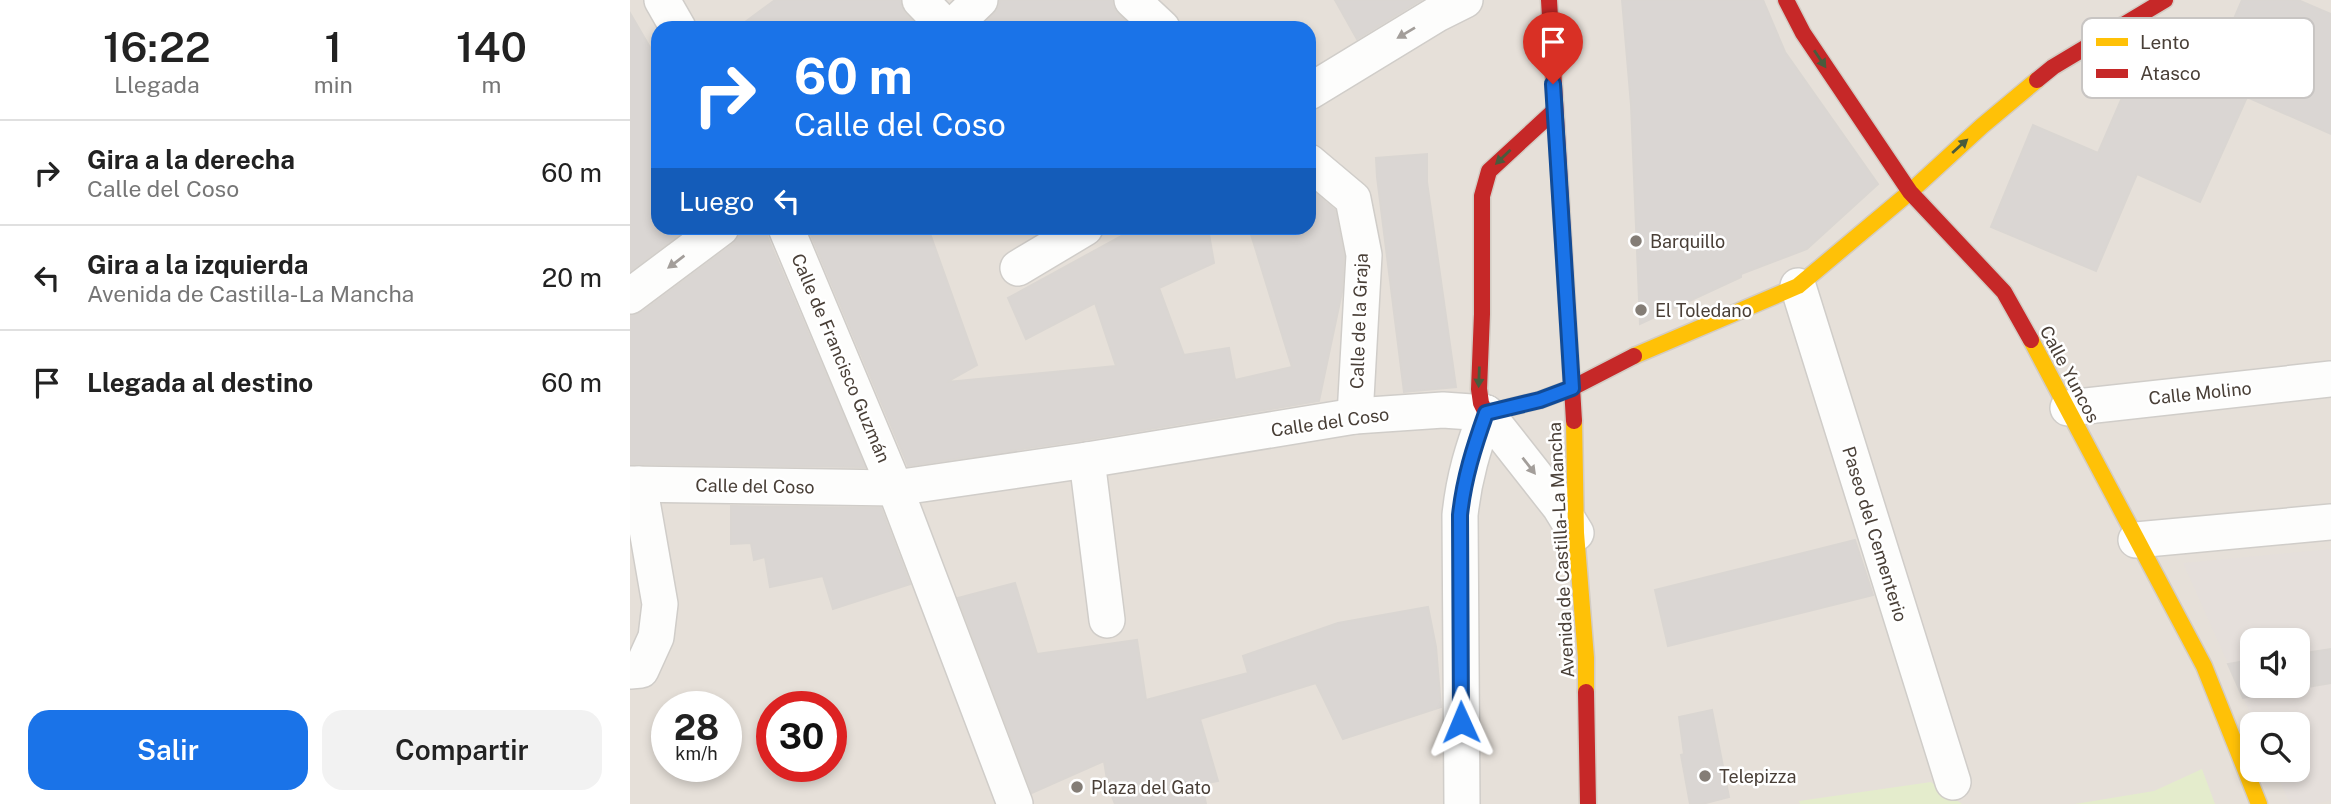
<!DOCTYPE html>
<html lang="es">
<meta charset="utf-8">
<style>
body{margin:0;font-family:"Public Sans",sans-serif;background:#f2f2f2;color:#222;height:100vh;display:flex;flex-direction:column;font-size:26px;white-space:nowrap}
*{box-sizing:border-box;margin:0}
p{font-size:23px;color:#767676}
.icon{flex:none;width:38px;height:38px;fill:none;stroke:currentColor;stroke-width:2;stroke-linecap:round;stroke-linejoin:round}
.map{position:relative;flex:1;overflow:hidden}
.details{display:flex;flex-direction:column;background:#fff;width:630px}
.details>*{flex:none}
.hud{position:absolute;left:21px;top:21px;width:665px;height:214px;border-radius:21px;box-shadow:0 4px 10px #0003;background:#1a73e8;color:#fff;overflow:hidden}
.tools{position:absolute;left:1610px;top:628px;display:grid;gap:14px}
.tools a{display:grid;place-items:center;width:70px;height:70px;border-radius:14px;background:#fff;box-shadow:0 4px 10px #0003;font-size:35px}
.speed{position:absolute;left:21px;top:691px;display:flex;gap:14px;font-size:35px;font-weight:700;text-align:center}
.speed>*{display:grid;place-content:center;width:91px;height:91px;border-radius:50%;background:#fff;box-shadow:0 4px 10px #0003;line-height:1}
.speed small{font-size:18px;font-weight:400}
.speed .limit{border:10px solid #d22;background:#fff;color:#111}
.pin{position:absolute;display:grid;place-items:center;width:60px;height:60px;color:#fff;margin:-72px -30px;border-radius:50% 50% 50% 0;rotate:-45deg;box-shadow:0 0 7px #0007}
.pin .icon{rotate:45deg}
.me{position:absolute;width:77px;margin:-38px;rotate:359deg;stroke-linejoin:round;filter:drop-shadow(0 0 5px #0008)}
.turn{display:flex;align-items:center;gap:24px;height:147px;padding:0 28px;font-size:32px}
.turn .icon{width:91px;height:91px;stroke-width:2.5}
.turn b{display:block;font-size:49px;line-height:60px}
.then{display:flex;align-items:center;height:66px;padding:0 28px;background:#0003;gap:14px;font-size:26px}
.eta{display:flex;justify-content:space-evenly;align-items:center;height:119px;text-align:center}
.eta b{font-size:42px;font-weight:600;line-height:49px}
.cta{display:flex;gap:14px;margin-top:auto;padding:14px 28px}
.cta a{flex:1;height:80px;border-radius:21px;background:#1a73e8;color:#fff;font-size:28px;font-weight:600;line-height:80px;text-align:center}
.cta a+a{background:#f2f2f2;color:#222}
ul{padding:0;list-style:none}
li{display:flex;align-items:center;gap:21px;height:105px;padding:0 28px;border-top:2px solid #e0e0e0}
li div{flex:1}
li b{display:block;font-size:26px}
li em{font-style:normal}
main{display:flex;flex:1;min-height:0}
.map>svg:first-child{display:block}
.residential{fill:#e6e0d9;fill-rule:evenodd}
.industrial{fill:#e5dfdb;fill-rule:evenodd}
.green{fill:#e4eccc}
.building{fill:#dad6d3;stroke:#dad6d2;stroke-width:2}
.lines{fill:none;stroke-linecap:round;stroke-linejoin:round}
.street-casing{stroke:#d0cdc9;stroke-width:38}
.slow-casing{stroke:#d3ccc4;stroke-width:19}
.jam-casing{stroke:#d3ccc4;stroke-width:19}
.street{stroke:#fdfdfc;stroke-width:35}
.slow{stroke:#ffc107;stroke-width:16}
.jam{stroke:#c62828;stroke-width:16}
.oneway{fill:#a39e9a}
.oneway2{fill:#4a5b3d}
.route-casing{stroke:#114b97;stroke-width:18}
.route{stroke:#1a73e8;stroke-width:12}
.poi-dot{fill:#847d76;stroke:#fff;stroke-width:2.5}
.labels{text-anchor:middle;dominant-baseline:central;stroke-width:5;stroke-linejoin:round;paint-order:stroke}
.poi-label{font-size:18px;fill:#493f37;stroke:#fff;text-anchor:start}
.street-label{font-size:18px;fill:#493f37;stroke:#fff}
.key{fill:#fff;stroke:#c8c5c3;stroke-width:2}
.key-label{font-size:19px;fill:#493f37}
</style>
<main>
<section class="details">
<div class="eta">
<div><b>16:22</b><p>Llegada</p></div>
<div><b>1</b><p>min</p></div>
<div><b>140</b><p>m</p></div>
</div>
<ul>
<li><svg class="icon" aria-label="right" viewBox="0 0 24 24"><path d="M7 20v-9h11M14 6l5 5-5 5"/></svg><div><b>Gira a la derecha</b><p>Calle del Coso</p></div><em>60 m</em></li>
<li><svg class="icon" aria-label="left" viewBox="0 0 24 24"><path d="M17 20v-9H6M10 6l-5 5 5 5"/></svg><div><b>Gira a la izquierda</b><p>Avenida de Castilla-La Mancha</p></div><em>20 m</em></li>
<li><svg class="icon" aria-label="arrive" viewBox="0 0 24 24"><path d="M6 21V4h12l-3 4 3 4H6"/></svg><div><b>Llegada al destino</b></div><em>60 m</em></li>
</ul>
<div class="cta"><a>Salir</a><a>Compartir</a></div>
</section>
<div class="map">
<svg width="1701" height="804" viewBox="0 0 1701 804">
<rect width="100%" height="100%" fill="#f2efec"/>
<path class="residential" d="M0,0H1701V804H0ZM28,28H679V228H28ZM1622,640H1668V686H1622ZM37,707H96V766H37ZM142,707H201V766H142ZM1622,724H1668V770H1622Z"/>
<path class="industrial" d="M1701,549V800L1685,804H1660L1645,770H1668V724H1625L1553,563ZM1622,640H1668V686H1622Z"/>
<g class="green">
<polygon points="1572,769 1585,804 1445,804 1524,791"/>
<polygon points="1301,782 1332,804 1170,804 1169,801"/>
</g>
<g class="building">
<polygon points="145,0 270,0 275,13 289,28 107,28"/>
<polygon points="370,0 482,0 483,6 488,14 503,28 350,28 364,14 369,6"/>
<polygon points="705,0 791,0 727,39"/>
<polygon points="992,0 1133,0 1155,52 1248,184 1177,249 1111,274 1111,277 1010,324 1001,105"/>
<polygon points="1612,0 1668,0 1701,14 1701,134 1617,97 1570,202 1507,174 1466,271 1361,227 1403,125 1468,153 1514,47 1580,75"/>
<polygon points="0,13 28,61 28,228 58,228 0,271"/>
<polygon points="797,154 797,182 826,387 774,392 747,177 746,158"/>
<polygon points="679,188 705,210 714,256 712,292 689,401 454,440 278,466 178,228 298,228 347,365 317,382 486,366 465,303 396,339 378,298 506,228 578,228 584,263 529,288 554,355 599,348 605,380 662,367 619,228 679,228"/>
<polygon points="111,228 136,228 137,236 235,467 0,464 0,316 12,312 103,244 109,237"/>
<polygon points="101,506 251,508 280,584 203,609 193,576 140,587 135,557 124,560 121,543 101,544"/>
<polygon points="1225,540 1243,595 1038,646 1025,590"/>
<polygon points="385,583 407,654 507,640 516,700 618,673 613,656 708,623 798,607 806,647 811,707 713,739 686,683 570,719 588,781 572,784 576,804 485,804 478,786 474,761 402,793 328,598"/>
<polygon points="1701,649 1701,683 1613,698 1598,664 1622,660 1622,686 1668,686 1668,654"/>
<polygon points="1082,710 1099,797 1072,804 1060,804 1051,755 1054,754 1049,717"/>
</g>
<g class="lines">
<g class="street-casing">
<g id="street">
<polyline points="32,0 48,28"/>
<polyline points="290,0 317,28"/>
<polyline points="502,0 532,28"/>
<polyline points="321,28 350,0"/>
<polyline points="679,92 807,14 835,0"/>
<polyline points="679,162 723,199 734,255 725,416"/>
<polyline points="156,228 265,488 385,804"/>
<polyline points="388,268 455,228"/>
<polyline points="1168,286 1323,782"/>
<polyline points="0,296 91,228"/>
<polyline points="1438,408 1701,379"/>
<polyline points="856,413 930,507 946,533"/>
<polyline points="457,460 477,620"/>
<polyline points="0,484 265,488 457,460 725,416 813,410 856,413"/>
<polyline points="1506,540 1701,522"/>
<polyline points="0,671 11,670 26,637 30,604 9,484"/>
<path d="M832,804L830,515C834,477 843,448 856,413"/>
</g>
</g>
<g class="slow-casing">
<g id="slow">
<polyline points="1401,340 1574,666 1629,804"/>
<polyline points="1004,356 1168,286 1280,192 1352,126 1407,80"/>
<polyline points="944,421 946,533 956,658 956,692"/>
</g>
</g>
<g class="jam-casing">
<g id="jam">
<polyline points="919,0 944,421"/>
<polyline points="1156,0 1173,33 1280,192 1374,292 1401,340"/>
<polyline points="1407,80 1423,67 1535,0"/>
<polyline points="924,111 859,171 852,196 852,314 849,389 851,403 856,413 910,400 942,388 1004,356"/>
<polyline points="956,692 958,804"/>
</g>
</g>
<use href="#street" class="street"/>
<use href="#slow" class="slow"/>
<use href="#jam" class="jam"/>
</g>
<defs><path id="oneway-solid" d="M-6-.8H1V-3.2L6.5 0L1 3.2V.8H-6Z" transform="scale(1.75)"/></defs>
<g class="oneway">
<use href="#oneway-solid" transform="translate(776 33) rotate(149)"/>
<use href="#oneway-solid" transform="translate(46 262) rotate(143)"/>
<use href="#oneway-solid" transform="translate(899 466) rotate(52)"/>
</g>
<g class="oneway2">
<use href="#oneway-solid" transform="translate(1190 59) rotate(56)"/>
<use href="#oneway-solid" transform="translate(1330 146) rotate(-42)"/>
<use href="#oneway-solid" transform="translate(873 157) rotate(136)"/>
<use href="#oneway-solid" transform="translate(849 377) rotate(92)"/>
</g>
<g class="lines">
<g class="route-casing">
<path id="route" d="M831,722L830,515C834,478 844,447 856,413L910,400L942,388L923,84"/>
</g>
<use href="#route" class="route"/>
</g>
<g class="poi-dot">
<circle cx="1006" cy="241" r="7"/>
<circle cx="1011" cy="310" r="7"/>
<circle cx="1075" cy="776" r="7"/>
<circle cx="447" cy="787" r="7"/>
</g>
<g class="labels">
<g class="poi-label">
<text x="1020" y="241">Barquillo</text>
<text x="1025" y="310">El Toledano</text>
<text x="1089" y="776">Telepizza</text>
<text x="461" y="787">Plaza del Gato</text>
</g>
<g class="street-label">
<text transform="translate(729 321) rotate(-88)">Calle de la Graja</text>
<text transform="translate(211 358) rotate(67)">Calle de Francisco Guzmán</text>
<text transform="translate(1440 374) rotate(62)">Calle Yuncos</text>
<text transform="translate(1570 393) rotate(-6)">Calle Molino</text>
<text transform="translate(700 422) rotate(-8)">Calle del Coso</text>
<text transform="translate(125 486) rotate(1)">Calle del Coso</text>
<text transform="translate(1245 534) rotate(73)">Paseo del Cementerio</text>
<text transform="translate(931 550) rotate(-93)">Avenida de Castilla-La Mancha</text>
</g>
</g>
<rect x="1452" y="18" width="232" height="80" rx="10" class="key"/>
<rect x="1466" y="38" width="32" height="8" fill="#ffc107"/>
<rect x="1466" y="69" width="32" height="9" fill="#c62828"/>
<g class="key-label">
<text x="1510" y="49">Lento</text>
<text x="1510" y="80">Atasco</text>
</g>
</svg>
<div class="tools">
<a><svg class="icon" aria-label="sound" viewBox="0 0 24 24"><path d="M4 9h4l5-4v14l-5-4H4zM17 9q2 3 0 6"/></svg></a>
<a><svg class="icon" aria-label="search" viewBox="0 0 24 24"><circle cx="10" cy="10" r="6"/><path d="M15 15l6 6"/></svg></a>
</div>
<div class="speed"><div>28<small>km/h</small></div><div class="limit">30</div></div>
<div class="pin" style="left:923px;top:84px;background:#d93025"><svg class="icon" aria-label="arrive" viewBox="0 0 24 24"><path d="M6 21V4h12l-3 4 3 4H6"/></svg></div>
<svg class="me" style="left:831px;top:722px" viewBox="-20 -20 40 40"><path d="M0-17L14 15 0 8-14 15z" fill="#1a73e8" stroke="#fff" stroke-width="4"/></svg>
<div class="hud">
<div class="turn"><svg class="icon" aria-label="right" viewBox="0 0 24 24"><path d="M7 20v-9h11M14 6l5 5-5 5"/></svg><div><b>60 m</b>Calle del Coso</div></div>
<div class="then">Luego<svg class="icon" aria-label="left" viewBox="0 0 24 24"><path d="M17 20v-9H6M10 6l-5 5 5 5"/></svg></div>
</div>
</div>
</main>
